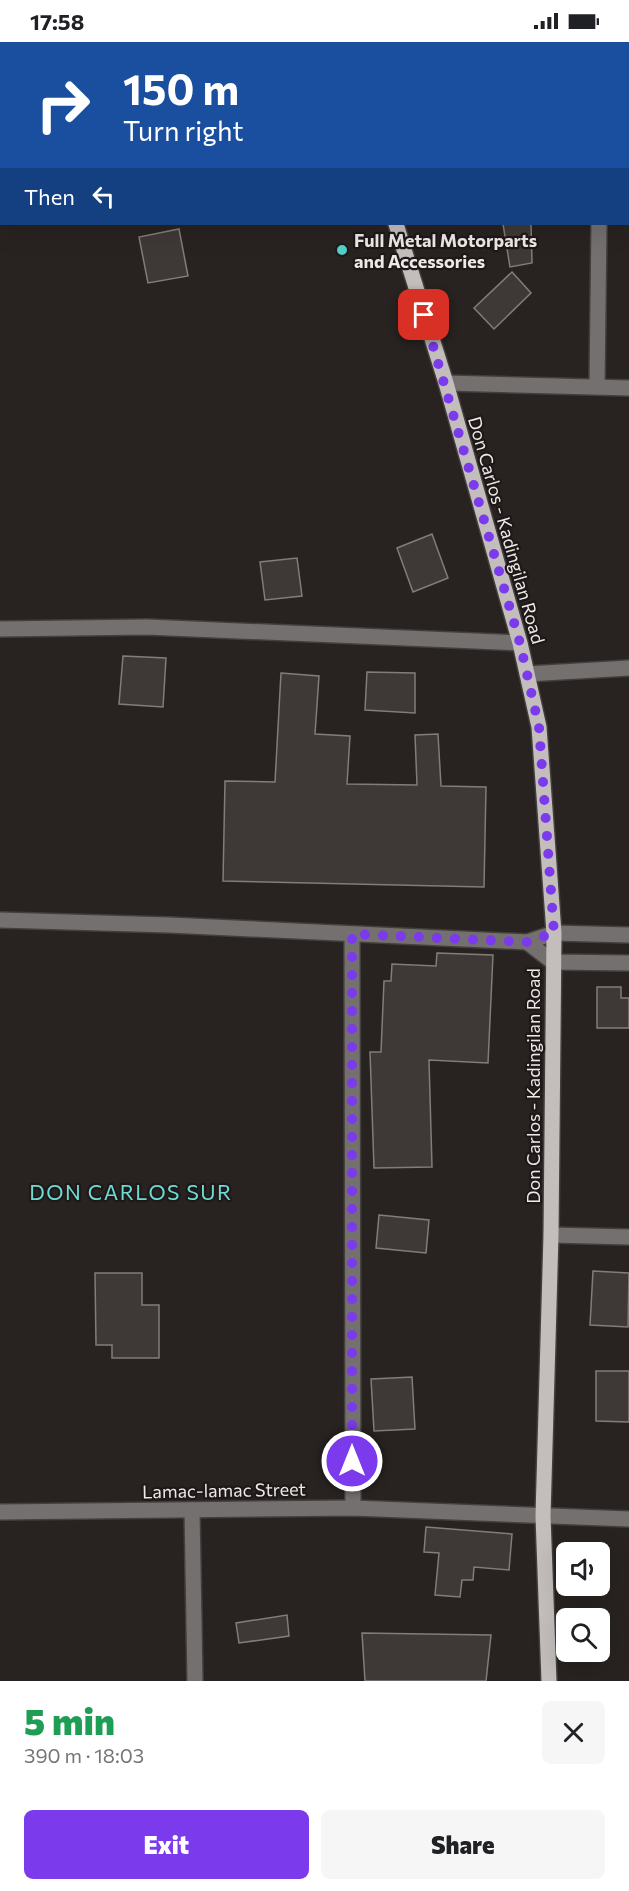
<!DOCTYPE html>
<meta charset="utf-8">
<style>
body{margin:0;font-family:Commissioner,sans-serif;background:#f6f6f6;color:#202124;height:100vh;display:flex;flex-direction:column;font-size:22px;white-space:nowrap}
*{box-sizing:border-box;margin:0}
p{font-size:20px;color:#757577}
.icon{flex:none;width:33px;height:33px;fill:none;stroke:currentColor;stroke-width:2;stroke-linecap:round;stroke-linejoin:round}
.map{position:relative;height:1639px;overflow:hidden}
.sheet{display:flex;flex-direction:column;background:#fff;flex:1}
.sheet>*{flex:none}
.hud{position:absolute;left:0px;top:0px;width:630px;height:183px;box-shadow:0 6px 24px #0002;background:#1a4fa0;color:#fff;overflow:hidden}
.buttons{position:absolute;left:556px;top:1500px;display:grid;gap:12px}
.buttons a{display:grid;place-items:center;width:54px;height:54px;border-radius:9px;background:#fff;box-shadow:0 6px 24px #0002;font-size:30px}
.pin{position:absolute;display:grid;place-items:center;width:51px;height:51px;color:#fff;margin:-26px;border-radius:12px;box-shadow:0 3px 9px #0006}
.me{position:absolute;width:66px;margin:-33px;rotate:0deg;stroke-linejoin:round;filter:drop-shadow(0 0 4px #0008)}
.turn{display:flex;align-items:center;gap:21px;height:126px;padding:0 24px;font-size:27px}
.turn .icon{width:78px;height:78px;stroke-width:2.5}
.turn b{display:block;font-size:42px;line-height:51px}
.then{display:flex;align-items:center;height:57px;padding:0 24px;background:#0003;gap:12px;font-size:22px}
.round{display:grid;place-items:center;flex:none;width:63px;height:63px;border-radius:9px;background:#f6f6f6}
.summary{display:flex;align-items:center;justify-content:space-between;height:102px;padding:0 24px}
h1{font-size:36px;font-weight:800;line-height:45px;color:#1e9e55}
.button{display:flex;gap:12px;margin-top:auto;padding:12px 24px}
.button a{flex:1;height:69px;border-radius:9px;background:#7c3aed;color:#fff;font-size:24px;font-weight:800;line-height:69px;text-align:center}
.button a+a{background:#f6f6f6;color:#202124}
.status{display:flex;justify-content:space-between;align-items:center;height:42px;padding:0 30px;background:#fff;direction:ltr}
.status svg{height:16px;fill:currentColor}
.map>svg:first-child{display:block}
.building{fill:#3e3937;stroke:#827c7a;stroke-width:1.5}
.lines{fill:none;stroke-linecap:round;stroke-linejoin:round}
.minor-casing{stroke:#433f3d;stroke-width:18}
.major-casing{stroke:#433f3d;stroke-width:18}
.minor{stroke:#73706f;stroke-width:15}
.major{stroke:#c3bebc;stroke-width:15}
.route{stroke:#7c3aed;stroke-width:10;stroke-dasharray:0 18}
.poi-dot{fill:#55cec6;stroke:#1e1918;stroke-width:2}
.labels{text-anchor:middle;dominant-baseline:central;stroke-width:4.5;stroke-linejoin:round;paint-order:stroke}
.poi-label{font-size:18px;font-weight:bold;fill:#ece9e7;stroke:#1e1918;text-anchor:start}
.street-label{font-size:18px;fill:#ece9e7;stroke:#1e1918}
.quarter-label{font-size:21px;letter-spacing:1.5px;fill:#6fdad2;stroke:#1e1918}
</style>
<div class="status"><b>17:58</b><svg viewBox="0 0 49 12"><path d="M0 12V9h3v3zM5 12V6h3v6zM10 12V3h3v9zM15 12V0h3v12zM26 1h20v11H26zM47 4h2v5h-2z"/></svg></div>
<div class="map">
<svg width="629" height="1639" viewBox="0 0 629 1639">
<rect width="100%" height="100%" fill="#282321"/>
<g class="building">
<polygon points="503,182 531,182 532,221 510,225"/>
<polygon points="179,187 188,234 148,241 139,195"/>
<polygon points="512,230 531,251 494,287 474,266"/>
<polygon points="432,492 448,536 413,550 397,506"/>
<polygon points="297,516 302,554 265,558 260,520"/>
<polygon points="123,614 166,616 163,665 119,662"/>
<polygon points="367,630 415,631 415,671 365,668"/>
<polygon points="281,631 319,634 315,692 350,694 347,742 417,743 415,693 438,692 441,744 486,745 484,845 223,839 225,739 275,740"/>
<polygon points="437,911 493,913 488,1021 429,1018 432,1125 374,1126 370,1010 381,1010 384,939 391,939 392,922 436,924"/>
<polygon points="597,945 621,945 621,956 629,956 629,986 597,986"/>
<polygon points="379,1173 429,1178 426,1211 376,1206"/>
<polygon points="593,1229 629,1231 628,1285 590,1283"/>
<polygon points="95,1231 142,1231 142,1263 159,1263 159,1316 112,1316 112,1303 96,1303"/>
<polygon points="596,1329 629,1329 629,1380 596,1379"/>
<polygon points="412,1335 415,1387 374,1389 371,1337"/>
<polygon points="426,1485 512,1492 509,1528 474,1525 473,1538 462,1538 460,1555 435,1553 439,1511 424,1510"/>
<polygon points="287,1573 289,1594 239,1601 236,1581"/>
<polygon points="362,1591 491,1593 486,1639 365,1639"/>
</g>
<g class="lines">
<g class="minor-casing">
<g id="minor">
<polyline points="602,2 602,0"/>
<polyline points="0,169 2,168"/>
<polyline points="446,341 629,346"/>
<polyline points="597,345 599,182"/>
<polyline points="0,587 147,585 520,601"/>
<polyline points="527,632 629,626"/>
<polyline points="0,878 169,883 527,900 554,891 629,893"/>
<polyline points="352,892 353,1466"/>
<polyline points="527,900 553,920 629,921"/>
<polyline points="551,1193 629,1195"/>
<polyline points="192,1468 195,1639"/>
<polyline points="0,1470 353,1466 629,1477"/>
</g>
</g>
<g class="major-casing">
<g id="major">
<polyline points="339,0 340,2"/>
<polyline points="396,182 446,341 520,601 539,685 554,891 551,1193 543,1474 549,1639"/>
</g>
</g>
<use href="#minor" class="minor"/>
<use href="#major" class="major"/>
</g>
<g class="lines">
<polyline class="route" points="352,1419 352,892 527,900 554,891 539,685 520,601 424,273"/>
</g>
<circle class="poi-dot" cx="342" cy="208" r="6"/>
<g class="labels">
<g class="poi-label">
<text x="354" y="198">Full Metal Motorparts<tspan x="354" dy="21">and Accessories</tspan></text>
</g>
<g class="street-label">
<text transform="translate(507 488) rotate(74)">Don Carlos - Kadingilan Road</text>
<text transform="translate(533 1044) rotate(-90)">Don Carlos - Kadingilan Road</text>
<text transform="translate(224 1448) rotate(-1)">Lamac-lamac Street</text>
</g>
<g class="quarter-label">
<text x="131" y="1149">DON CARLOS SUR</text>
</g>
</g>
</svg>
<div class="buttons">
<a><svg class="icon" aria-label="sound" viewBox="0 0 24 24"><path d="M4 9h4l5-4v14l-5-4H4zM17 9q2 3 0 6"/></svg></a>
<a><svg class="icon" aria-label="search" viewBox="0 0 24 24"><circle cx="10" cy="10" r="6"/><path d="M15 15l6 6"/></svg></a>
</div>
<div class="pin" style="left:424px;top:273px;background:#d93025"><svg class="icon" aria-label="arrive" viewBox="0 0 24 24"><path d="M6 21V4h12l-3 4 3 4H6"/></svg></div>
<svg class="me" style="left:352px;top:1419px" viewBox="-20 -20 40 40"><circle r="17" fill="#7c3aed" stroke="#fff" stroke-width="3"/><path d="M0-11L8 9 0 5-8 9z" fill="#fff"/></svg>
<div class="hud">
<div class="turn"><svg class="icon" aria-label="right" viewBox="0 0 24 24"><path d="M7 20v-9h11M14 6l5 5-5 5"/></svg><div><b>150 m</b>Turn right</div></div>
<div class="then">Then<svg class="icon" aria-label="left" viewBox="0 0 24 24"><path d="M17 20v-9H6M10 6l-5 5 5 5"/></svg></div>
</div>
</div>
<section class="sheet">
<div class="summary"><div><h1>5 min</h1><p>390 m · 18:03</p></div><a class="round"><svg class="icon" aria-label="close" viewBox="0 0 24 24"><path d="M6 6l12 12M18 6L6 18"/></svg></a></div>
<div class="button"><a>Exit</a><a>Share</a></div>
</section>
